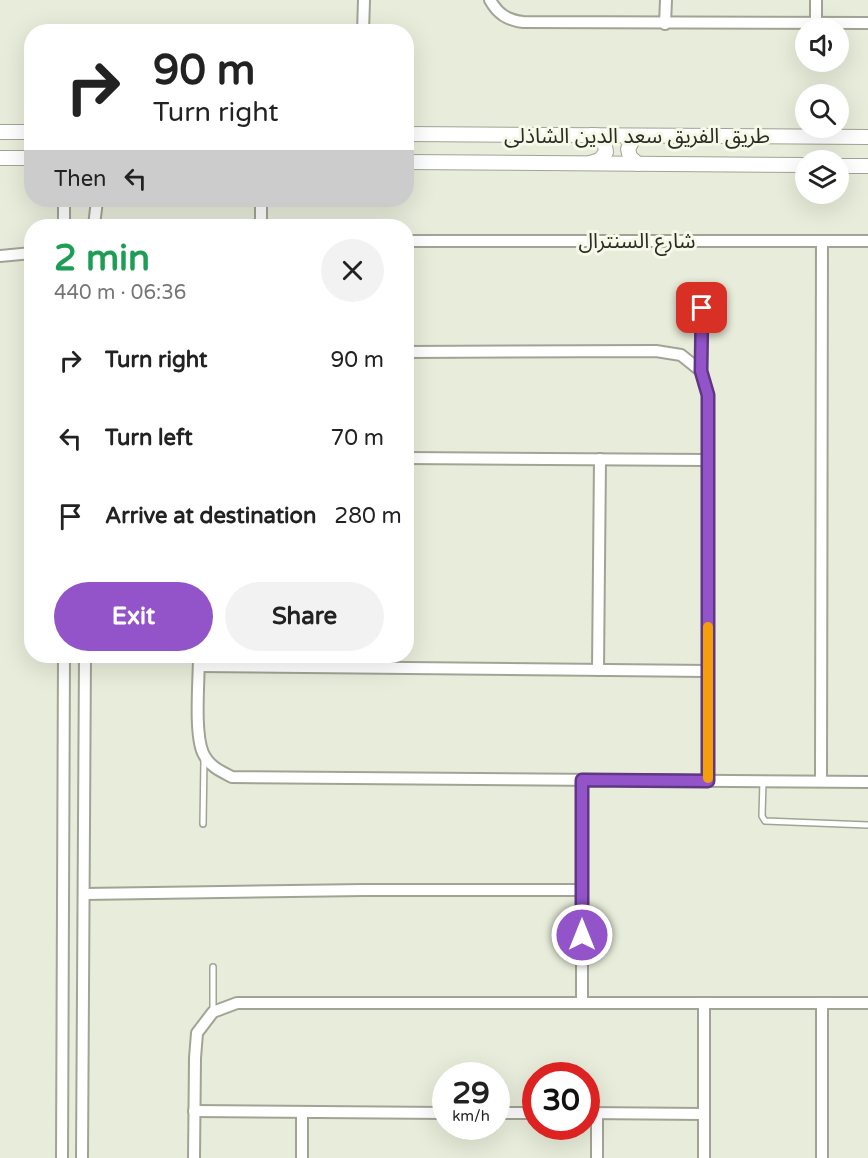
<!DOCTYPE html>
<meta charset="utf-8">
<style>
body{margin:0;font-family:"Varela Round","Noto Sans Arabic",sans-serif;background:#f2f2f2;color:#222;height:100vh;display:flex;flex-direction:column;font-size:22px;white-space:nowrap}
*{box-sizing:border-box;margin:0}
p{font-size:20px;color:#767676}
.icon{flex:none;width:33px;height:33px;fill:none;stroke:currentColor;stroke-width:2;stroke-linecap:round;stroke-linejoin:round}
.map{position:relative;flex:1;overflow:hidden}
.drawer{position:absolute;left:24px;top:219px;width:390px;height:444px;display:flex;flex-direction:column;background:#fff;border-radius:24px;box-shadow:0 6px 24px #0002}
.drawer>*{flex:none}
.guide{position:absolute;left:24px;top:24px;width:390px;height:183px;border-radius:24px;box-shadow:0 6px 24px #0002;background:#fff;color:#222;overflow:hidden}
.tools{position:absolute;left:795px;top:18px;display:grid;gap:12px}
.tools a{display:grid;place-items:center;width:54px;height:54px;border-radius:50%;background:#fff;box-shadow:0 6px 24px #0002;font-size:30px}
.speed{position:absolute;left:432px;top:1062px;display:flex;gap:12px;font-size:30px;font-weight:700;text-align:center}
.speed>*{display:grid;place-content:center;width:78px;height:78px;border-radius:50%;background:#fff;box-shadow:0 6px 24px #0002;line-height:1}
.speed small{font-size:15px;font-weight:400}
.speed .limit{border:9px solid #d22;background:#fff;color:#111}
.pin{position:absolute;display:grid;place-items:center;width:51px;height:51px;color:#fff;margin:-26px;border-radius:12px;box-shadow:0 3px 9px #0006}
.me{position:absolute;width:66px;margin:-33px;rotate:0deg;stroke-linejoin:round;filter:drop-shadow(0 0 4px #0008)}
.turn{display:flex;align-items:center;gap:21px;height:126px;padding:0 30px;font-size:27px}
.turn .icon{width:78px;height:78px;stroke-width:2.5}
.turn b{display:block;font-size:42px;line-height:51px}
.then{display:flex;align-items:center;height:57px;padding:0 30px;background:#0003;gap:12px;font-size:22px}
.round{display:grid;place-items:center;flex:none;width:63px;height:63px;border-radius:32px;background:#f2f2f2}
.overview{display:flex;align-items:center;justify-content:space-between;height:102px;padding:0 30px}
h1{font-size:36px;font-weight:800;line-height:45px;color:#1e9e55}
.primary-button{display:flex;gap:12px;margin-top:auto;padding:12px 30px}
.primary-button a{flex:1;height:69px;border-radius:36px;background:#9354ca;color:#fff;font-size:24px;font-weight:800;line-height:69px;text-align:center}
.primary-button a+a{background:#f2f2f2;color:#222}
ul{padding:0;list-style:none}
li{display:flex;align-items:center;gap:18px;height:78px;padding:0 30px}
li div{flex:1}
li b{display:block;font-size:22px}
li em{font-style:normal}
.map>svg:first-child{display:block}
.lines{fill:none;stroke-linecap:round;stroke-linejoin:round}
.service-casing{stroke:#a1a494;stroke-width:8}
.minor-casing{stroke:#a1a494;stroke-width:14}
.tertiary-casing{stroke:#a1a494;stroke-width:16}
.service{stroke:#fff;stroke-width:5}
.minor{stroke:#fff;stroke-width:10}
.tertiary{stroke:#fff;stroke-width:14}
.route-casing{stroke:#603783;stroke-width:15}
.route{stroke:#9354ca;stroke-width:10}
.slow{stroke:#f59e0b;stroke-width:10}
.labels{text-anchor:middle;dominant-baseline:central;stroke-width:6;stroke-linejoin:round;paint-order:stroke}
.street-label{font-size:21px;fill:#2b2c26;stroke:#f6f9e7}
</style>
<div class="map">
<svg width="868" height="1158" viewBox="0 0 868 1158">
<rect width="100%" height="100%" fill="#e8ecda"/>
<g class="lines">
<g class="service-casing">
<g id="service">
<polyline points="701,369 702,303"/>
<polyline points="763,781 762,816 765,821 868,825"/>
<polyline points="203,824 204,759"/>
<polyline points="213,1012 213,967"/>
</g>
</g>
<g class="minor-casing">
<g id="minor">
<path d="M490,0C498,14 507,20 523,22L868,23"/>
<polyline points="816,23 816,0"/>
<polyline points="665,24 666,0"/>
<polyline points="363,32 364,0"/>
<polyline points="64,200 64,226"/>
<polyline points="261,200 261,226"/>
<polyline points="94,226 97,200"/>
<polyline points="406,241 868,241"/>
<polyline points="0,256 32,253"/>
<polyline points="406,352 656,351 681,355 701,371 708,395 708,781"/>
<polyline points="406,458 708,460"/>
<path d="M199,656C199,680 194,733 203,753C209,766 220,771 232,777L868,782"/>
<polyline points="199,666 708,671"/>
<polyline points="598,670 600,459"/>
<polyline points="821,781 822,241"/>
<polyline points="84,894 364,890 582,890"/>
<polyline points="582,1003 582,780"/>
<polyline points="194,1111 446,1113"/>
<polyline points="496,1113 536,1113"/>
<polyline points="586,1113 704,1114"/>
<polyline points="62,1158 64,656"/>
<polyline points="82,1158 85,656"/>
<polyline points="194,1158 195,1058 197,1033 213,1012 237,1003 868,1003"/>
<polyline points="302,1158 302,1112"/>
<polyline points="597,1158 597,1113"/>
<polyline points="704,1158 704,1003"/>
<polyline points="822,1158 822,1003"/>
</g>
</g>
<g class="tertiary-casing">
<g id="tertiary">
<polyline points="0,132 32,132"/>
<polyline points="406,134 868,137"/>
<polyline points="0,158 32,158"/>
<polyline points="406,162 806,165"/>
<polyline points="590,163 600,160 606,152 604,140 600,136 592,135"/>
<polyline points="638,164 630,157 628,149 634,138 642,136"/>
<polyline points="838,166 868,166"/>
</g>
</g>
<use href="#service" class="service"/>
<use href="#minor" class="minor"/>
<use href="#tertiary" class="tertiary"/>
</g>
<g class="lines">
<g class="route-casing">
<polyline id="route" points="582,935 582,780 708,781 708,395 701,371 702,308"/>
</g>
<use href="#route" class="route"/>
<polyline class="slow" points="708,778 708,627"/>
</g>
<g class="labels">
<g class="street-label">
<text x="637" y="136">طريق الفريق سعد الدين الشاذلى</text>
<text x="637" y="241">شارع السنترال</text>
</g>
</g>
</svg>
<div class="tools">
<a><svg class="icon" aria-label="sound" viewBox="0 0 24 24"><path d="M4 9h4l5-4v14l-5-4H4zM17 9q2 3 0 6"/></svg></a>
<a><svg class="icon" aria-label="search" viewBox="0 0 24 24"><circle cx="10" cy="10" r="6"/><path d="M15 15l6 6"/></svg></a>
<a><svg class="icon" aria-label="layers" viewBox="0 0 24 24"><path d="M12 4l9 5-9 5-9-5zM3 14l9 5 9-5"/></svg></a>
</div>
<div class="speed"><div>29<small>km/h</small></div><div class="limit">30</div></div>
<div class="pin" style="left:702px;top:308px;background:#d93025"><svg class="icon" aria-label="arrive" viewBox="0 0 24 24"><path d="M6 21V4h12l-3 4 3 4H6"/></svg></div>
<svg class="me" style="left:582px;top:935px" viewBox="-20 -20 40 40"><circle r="17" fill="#9354ca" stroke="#fff" stroke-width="3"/><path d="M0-11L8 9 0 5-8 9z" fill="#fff"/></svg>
<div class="guide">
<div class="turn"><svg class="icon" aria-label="right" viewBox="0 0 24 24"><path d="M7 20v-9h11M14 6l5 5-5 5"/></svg><div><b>90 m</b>Turn right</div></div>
<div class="then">Then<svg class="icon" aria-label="left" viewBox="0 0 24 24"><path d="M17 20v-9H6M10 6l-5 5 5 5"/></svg></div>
</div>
<section class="drawer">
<div class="overview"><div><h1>2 min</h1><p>440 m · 06:36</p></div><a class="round"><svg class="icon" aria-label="close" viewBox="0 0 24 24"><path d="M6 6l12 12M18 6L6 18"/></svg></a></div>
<ul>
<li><svg class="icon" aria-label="right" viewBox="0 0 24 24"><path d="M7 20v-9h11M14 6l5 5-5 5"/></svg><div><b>Turn right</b></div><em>90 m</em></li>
<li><svg class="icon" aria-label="left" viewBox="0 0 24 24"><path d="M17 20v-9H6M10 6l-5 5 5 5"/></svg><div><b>Turn left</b></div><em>70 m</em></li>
<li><svg class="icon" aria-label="arrive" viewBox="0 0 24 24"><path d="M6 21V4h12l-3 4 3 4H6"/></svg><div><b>Arrive at destination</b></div><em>280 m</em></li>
</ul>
<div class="primary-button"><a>Exit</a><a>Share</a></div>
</section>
</div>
